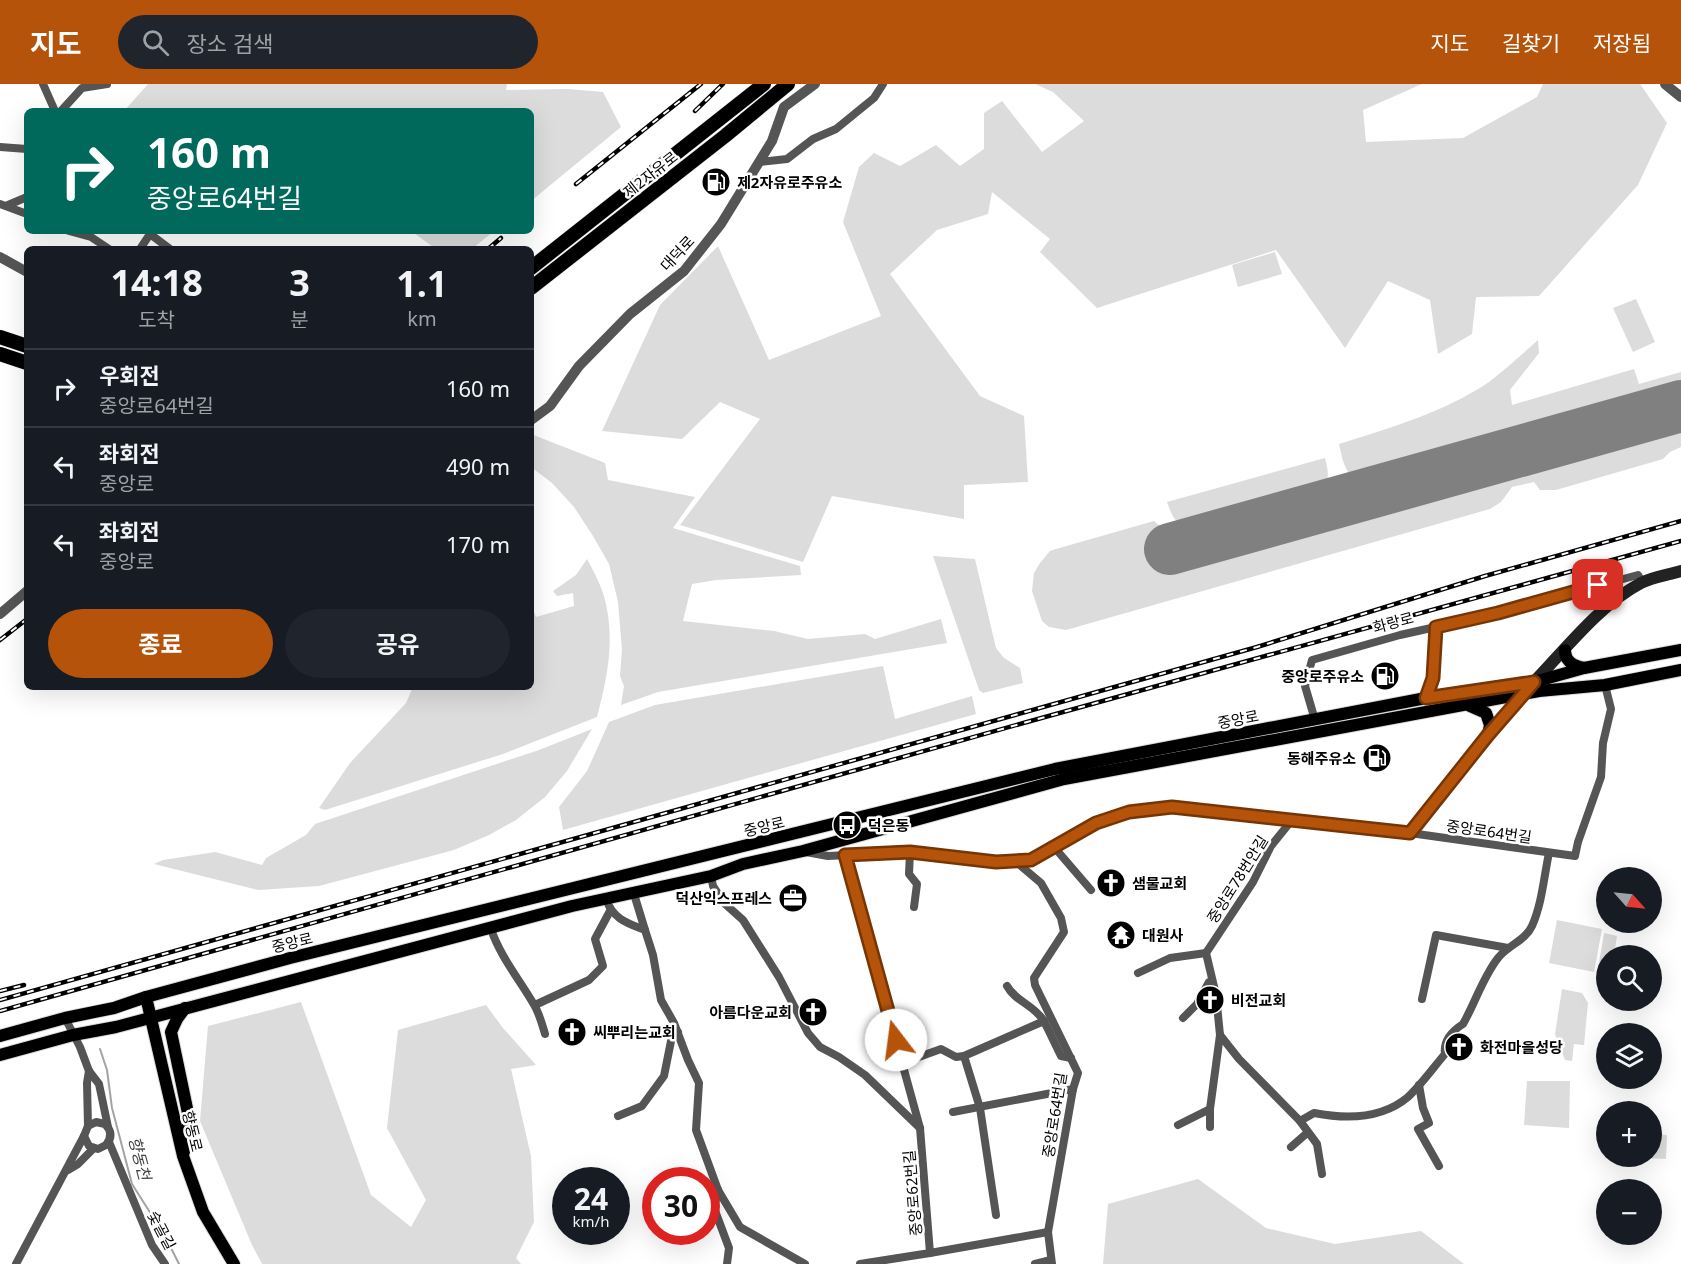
<!DOCTYPE html>
<html lang="ko">
<meta charset="utf-8">
<style>
body{margin:0;font-family:"Noto Sans","Noto Sans KR",sans-serif;background:#20242c;color:#f1f3f6;height:100vh;display:flex;flex-direction:column;font-size:22px;white-space:nowrap}
*{box-sizing:border-box;margin:0}
p{font-size:20px;color:#9ea1a6}
.icon{flex:none;width:33px;height:33px;fill:none;stroke:currentColor;stroke-width:2;stroke-linecap:round;stroke-linejoin:round}
.map{position:relative;flex:1;overflow:hidden}
.side{position:absolute;left:24px;top:162px;width:510px;height:444px;display:flex;flex-direction:column;background:#171b24;border-radius:9px;box-shadow:0 6px 24px #0002}
.side>*{flex:none}
.top-card{position:absolute;left:24px;top:24px;width:510px;height:126px;border-radius:9px;box-shadow:0 6px 24px #0002;background:#00695c;color:#fff;overflow:hidden}
.needle{width:39px;rotate:117deg}
.tools{position:absolute;left:1596px;top:783px;display:grid;gap:12px}
.tools a{display:grid;place-items:center;width:66px;height:66px;border-radius:50%;background:#171b24;box-shadow:0 6px 24px #0002;font-size:30px}
.speed{position:absolute;left:552px;top:1083px;display:flex;gap:12px;font-size:30px;font-weight:700;text-align:center}
.speed>*{display:grid;place-content:center;width:78px;height:78px;border-radius:50%;background:#171b24;box-shadow:0 6px 24px #0002;line-height:1}
.speed small{font-size:15px;font-weight:400}
.speed .limit{border:9px solid #d22;background:#fff;color:#111}
.pin{position:absolute;display:grid;place-items:center;width:51px;height:51px;color:#fff;margin:-26px;border-radius:12px;box-shadow:0 3px 9px #0006}
.me{position:absolute;width:66px;margin:-33px;rotate:345deg;stroke-linejoin:round;filter:drop-shadow(0 0 4px #0008)}
.turn{display:flex;align-items:center;gap:21px;height:126px;padding:0 24px;font-size:27px}
.turn .icon{width:78px;height:78px;stroke-width:2.5}
.turn b{display:block;font-size:42px;line-height:51px}
.eta{display:flex;justify-content:space-evenly;align-items:center;height:102px;text-align:center}
.eta b{font-size:36px;font-weight:700;line-height:42px}
.button{display:flex;gap:12px;margin-top:auto;padding:12px 24px}
.button a{flex:1;height:69px;border-radius:36px;background:#b45309;color:#fff;font-size:24px;font-weight:700;line-height:69px;text-align:center}
.button a+a{background:#20242c;color:#f1f3f6}
ul{padding:0;list-style:none}
li{display:flex;align-items:center;gap:18px;height:78px;padding:0 24px;border-top:2px solid #363941}
li div{flex:1}
li b{display:block;font-size:22px}
li em{font-style:normal}
header{display:flex;align-items:center;gap:36px;box-sizing:border-box;height:84px;padding:0 30px;background:#b45309;color:#fff}
header strong{font-size:28px}
nav{display:flex;gap:33px;margin-inline-start:auto;font-size:21px}
.search{width:420px;height:54px;background:#20242c;display:flex;align-items:center;gap:15px;box-sizing:border-box;padding:0 21px;border-radius:33px;color:#9ea1a6;font-size:22px}
.map>svg:first-child{display:block}
.green{fill:#dcdcdc}
.lines{fill:none;stroke-linecap:round;stroke-linejoin:round}
.stream{stroke:#a3a3a3;stroke-width:2}
.runway{stroke:#808080;stroke-width:52}
.primary-casing{stroke:#dbdbdb;stroke-width:14}
.trunk-casing{stroke:#dbdbdb;stroke-width:15}
.minor{stroke:#555;stroke-width:8}
.tertiary{stroke:#555;stroke-width:10}
.secondary{stroke:#222;stroke-width:12}
.primary{stroke:#000;stroke-width:12}
.trunk{stroke:#000;stroke-width:14}
.rail-casing{stroke:#000;stroke-width:4.5}
.rail{stroke:#fff;stroke-width:2;stroke-dasharray:7;stroke-linecap:butt}
.route-casing{stroke:#753606;stroke-width:15}
.route{stroke:#b45309;stroke-width:10}
.labels{text-anchor:middle;dominant-baseline:central;stroke-width:5;stroke-linejoin:round;paint-order:stroke}
.street-label{font-size:15px;fill:#000;stroke:#fff}
.poi-label{font-size:15px;font-weight:bold;fill:#000;stroke:#fff;text-anchor:start}
.water-label{font-size:16px;font-style:italic;fill:#444;stroke:#fff}
</style>
<header>
<strong>지도</strong>
<div class="search"><svg class="icon" aria-label="search" viewBox="0 0 24 24"><circle cx="10" cy="10" r="6"/><path d="M15 15l6 6"/></svg>장소 검색</div>
<nav><a>지도</a><a>길찾기</a><a>저장됨</a></nav>
</header>
<div class="map">
<svg width="1681" height="1180" viewBox="0 0 1681 1180">
<rect width="100%" height="100%" fill="#fff"/>
<g class="green">
<polygon points="148,0 507,0 506,6 568,5 603,8 621,43 531,117 531,27 124,27"/>
<polygon points="1035,0 1422,0 1363,26 1366,58 1463,54 1537,13 1543,0 1640,0 1667,39 1638,101 1539,212 1476,213 1472,250 1438,270 1430,216 1388,197 1345,264 1276,166 1097,224 1040,168 1050,155 992,108 988,130 937,146 890,190 980,312 1024,332 1028,398 964,401 964,435 832,412 803,478 680,441 760,335 720,318 682,355 602,347 660,221 718,162 769,276 881,232 843,138 859,83 874,69 900,82 936,61 960,82 984,65 984,29 1002,17 1042,68 1084,37 1053,8"/>
<polygon points="411,147 494,147 472,165 436,165"/>
<polygon points="1275,168 1282,190 1238,203 1232,181"/>
<polygon points="1636,215 1655,258 1633,268 1613,224"/>
<path d="M1538,256L1539,269L1510,306L1512,321L1634,285L1639,300L1681,288V308L1367,396C1345,398 1343,376 1339,360C1390,344 1445,328 1489,298C1506,285 1522,270 1538,256Z"/>
<polygon points="1681,331 1681,363 1670,368 1663,375 1556,406 1540,406 1534,398 1512,403 1501,418 1490,425 1066,546 1049,543 1042,537 1032,507 1034,489 1040,479 1050,467 1056,465 1154,437 1160,442 1168,477"/>
<polygon points="531,350 605,379 608,396 695,413 673,444 800,482 801,491 716,496 692,500 683,537 774,547 808,555 865,550 875,555 941,535 947,559 658,608 621,621 624,602 620,592 622,566 618,518 609,480 593,452 574,423 552,399 531,383"/>
<path d="M1325,374C1329,389 1331,401 1316,411L1192,444C1176,443 1172,432 1167,418Z"/>
<polygon points="933,472 975,475 996,564 1004,574 1020,584 1023,599 983,609 979,606"/>
<path d="M587,475C593,486 599,497 603,509C616,552 608,591 597,633L503,670L325,726L319,724L350,679L406,619L413,603H531V524L532,523L536,533L574,522L573,509L557,512L553,507L576,491Z"/>
<polygon points="883,582 895,635 972,612 976,630 563,746 559,723 587,687 609,638 655,621"/>
<polygon points="592,645 567,687 545,713 516,736 489,751 454,766 319,802 258,806 154,780 163,776 215,768 262,781 266,774 306,751 315,740 539,666"/>
<polygon points="1557,836 1602,845 1594,888 1549,879"/>
<polygon points="1604,849 1617,852 1614,871 1606,872 1606,886 1598,885"/>
<polygon points="1562,905 1582,909 1588,919 1584,961 1574,960 1572,977 1565,976 1555,950"/>
<polygon points="301,918 371,1111 411,1143 426,1116 387,1044 398,946 486,921 503,944 536,981 511,985 531,1072 534,1138 516,1174 521,1180 262,1180 252,1161 200,1037 208,942"/>
<polygon points="1527,997 1570,997 1569,1044 1524,1041"/>
<polygon points="1652,1050 1667,1051 1666,1075 1618,1073 1652,1072"/>
<polygon points="1198,1095 1266,1144 1335,1160 1421,1147 1464,1180 1103,1180 1108,1120"/>
</g>
<g class="lines">
<polyline class="stream" points="100,965 107,986 112,1024 132,1100 165,1152 179,1180"/>
<polyline class="runway" points="1170,465 1681,322"/>
<g class="primary-casing">
<g id="primary">
<path d="M1565,566C1565,578 1574,582 1584,584"/>
<polyline points="1470,622 1486,629 1490,641 1488,651"/>
<polyline points="146,913 183,1072 203,1128 234,1180"/>
<polyline points="0,952 65,934 114,924 146,913 290,874 1055,685 1426,614 1534,598 1584,584 1681,566"/>
<polyline points="0,971 73,951 116,943 572,822 711,792 743,780 803,767 1064,695 1539,607 1605,601 1681,586"/>
<polyline points="184,1068 189,1034 171,948 177,935 185,924"/>
</g>
</g>
<g class="trunk-casing">
<g id="trunk">
<polyline points="531,184 764,0"/>
<polyline points="531,204 725,52 788,0"/>
<polyline points="0,253 27,262"/>
<polyline points="0,270 27,279"/>
</g>
</g>
<g class="minor">
<polyline points="43,0 55,27"/>
<polyline points="61,27 82,4 107,0"/>
<polyline points="0,63 27,65"/>
<polyline points="759,78 787,75 813,55 836,45 874,14 883,0"/>
<polyline points="0,120 27,130"/>
<polyline points="8,121 27,113"/>
<polyline points="69,147 91,153 109,165"/>
<polyline points="140,165 150,150 170,165"/>
<polyline points="1426,614 1433,594 1436,543"/>
<polyline points="1315,636 1305,602 1312,576 1400,551 1498,529 1638,491 1642,498"/>
<path d="M1292,736L1271,762L1253,798L1206,869L1216,911L1220,951L1239,975L1300,1037L1314,1029C1345,1035 1382,1035 1408,1013C1421,1001 1433,984 1445,970C1443,956 1452,947 1463,940C1475,919 1483,893 1498,874C1508,861 1525,857 1532,842C1542,820 1544,792 1549,769"/>
<polyline points="1410,749 1488,651 1521,611"/>
<polyline points="1054,763 1091,806"/>
<polyline points="806,768 828,772 910,768 996,778 1031,776 1096,739 1129,728 1172,723 1410,749 1575,772 1578,758 1601,693 1603,659 1611,625 1605,601"/>
<polyline points="910,768 909,790 917,800 914,823"/>
<polyline points="845,771 920,1044 930,1169 860,1180"/>
<polyline points="1015,777 1041,799 1061,834 1064,848 1034,894 1035,901 1078,989 1073,1005 1048,1148 1052,1180"/>
<polyline points="711,792 713,802 724,819 743,836 779,893 808,949 820,963 839,973 865,991 920,1044"/>
<polyline points="634,810 645,846"/>
<path d="M606,815C613,835 627,839 645,846L653,871L661,916L674,939L688,976L699,999L696,1046L718,1106L740,1143L805,1180"/>
<path d="M491,845C500,872 519,895 533,919C539,928 542,940 545,950"/>
<polyline points="1138,889 1170,874 1206,869"/>
<path d="M1007,902C1016,918 1033,920 1044,937"/>
<polyline points="1422,915 1436,851 1508,864"/>
<polyline points="535,921 589,896 603,882 595,855 610,827"/>
<polyline points="65,934 80,963 89,987 99,1000 108,1043"/>
<polyline points="1183,934 1197,920 1209,898 1212,897"/>
<polyline points="964,972 980,1024 996,1131"/>
<polyline points="902,979 941,965 956,973 964,972 1044,937 1061,972 1071,974"/>
<polyline points="1419,1001 1423,1024 1429,1039 1418,1045 1439,1082"/>
<polyline points="953,1028 1073,1005"/>
<polyline points="618,1032 642,1022 664,992 672,952 678,948"/>
<polyline points="1300,1037 1317,1060 1322,1090"/>
<polyline points="1178,1041 1210,1025 1220,951"/>
<polyline points="1210,1043 1210,1025"/>
<path d="M84,1052L89,1062L98,1065L106,1061C112,1054 112,1047 105,1040L96,1038L88,1042"/>
<polyline points="109,1058 152,1161 165,1180"/>
<polyline points="1291,1063 1307,1049"/>
<polyline points="68,1086 78,1080 94,1064"/>
<polyline points="718,1106 714,1124 729,1164 727,1180"/>
<polyline points="930,1169 1048,1148"/>
<polyline points="16,1180 84,1052 88,1042 87,999 89,987"/>
<polyline points="1035,1180 1051,1176"/>
</g>
<g class="tertiary">
<polyline points="1665,0 1681,13"/>
<polyline points="0,173 27,188"/>
<polyline points="531,336 550,322 579,282 630,230 684,187 721,140 772,57 784,23 815,0"/>
<polyline points="0,530 27,507"/>
</g>
<path class="secondary" d="M1532,600C1565,566 1599,521 1641,499C1653,493 1668,491 1681,487"/>
<use href="#primary" class="primary"/>
<use href="#trunk" class="trunk"/>
<g class="rail-casing">
<g id="rail">
<polyline points="695,27 723,0"/>
<polyline points="576,100 701,0"/>
<polyline points="488,165 501,154"/>
<polyline points="0,556 27,535"/>
<polyline points="0,907 24,901"/>
<polyline points="0,916 1257,563 1485,492 1681,437"/>
<polyline points="0,927 1027,638 1681,457"/>
</g>
</g>
<use href="#rail" class="rail"/>
</g>
<g class="lines">
<g class="route-casing">
<polyline id="route" points="896,956 845,771 910,768 996,778 1031,776 1096,739 1129,728 1172,723 1410,749 1488,651 1534,598 1426,614 1433,594 1436,543 1498,529 1598,501"/>
</g>
<use href="#route" class="route"/>
</g>
<defs>
<g id="fuel-disc" transform="scale(1.5)"><circle r="9.5" fill="#000" stroke="#fff"/><path d="M-5.5-6h7V0h2V4h1.3V-2.5L3-4.5l.8-.8L6-3V5H2.5V1h-1V6h-7ZM-4.2-4.7v3.2H.2V-4.7Z" fill="#fff"/></g>
<g id="bus-disc" transform="scale(1.5)"><circle r="9.5" fill="#000" stroke="#fff"/><path d="M-5-6H5V4H4V6H2V4H-2V6H-4V4H-5ZM-3.5-4V0h7V-4ZM-3.5 1.2v1.5H-2V1.2ZM2 1.2v1.5H3.5V1.2Z" fill="#fff"/></g>
<g id="church-disc" transform="scale(1.5)"><circle r="9.5" fill="#000" stroke="#fff"/><path d="M-1.2-6h2.4v3.5h3.3v2.4h-3.3V6h-2.4V-.1h-3.3v-2.4h3.3Z" fill="#fff"/></g>
<g id="office-disc" transform="scale(1.5)"><circle r="9.5" fill="#000" stroke="#fff"/><path d="M-6-3h4V-5.5h4V-3h4V5H-6ZM-1-4.5V-3h2v-1.5ZM-6 0V1H6V0Z" fill="#fff"/></g>
<g id="temple-disc" transform="scale(1.5)"><circle r="9.5" fill="#000" stroke="#fff"/><path d="M0-6L5-2H3V0L6.5 2.5H4V6H1.5V3h-3V6H-4V2.5H-6.5L-3 0V-2H-5Z" fill="#fff"/></g>
</defs>
<g fill-rule="evenodd">
<use href="#fuel-disc" x="716" y="98"/>
<use href="#fuel-disc" x="1385" y="592"/>
<use href="#fuel-disc" x="1377" y="674"/>
<use href="#bus-disc" x="847" y="741"/>
<use href="#church-disc" x="1111" y="799"/>
<use href="#office-disc" x="793" y="814"/>
<use href="#temple-disc" x="1121" y="851"/>
<use href="#church-disc" x="1210" y="916"/>
<use href="#church-disc" x="813" y="928"/>
<use href="#church-disc" x="572" y="948"/>
<use href="#church-disc" x="1459" y="963"/>
</g>
<g class="labels">
<g class="street-label">
<text transform="translate(650 90) rotate(-38)">제2자유로</text>
<text transform="translate(677 169) rotate(-47)">대덕로</text>
<text transform="translate(1393 538) rotate(-15)">화랑로</text>
<text transform="translate(1238 635) rotate(-11)">중앙로</text>
<text transform="translate(764 742) rotate(-14)">중앙로</text>
<text transform="translate(1489 747) rotate(8)">중앙로64번길</text>
<text transform="translate(1237 795) rotate(-58)">중앙로78번안길</text>
<text transform="translate(292 858) rotate(-14)">중앙로</text>
<text transform="translate(1054 1031) rotate(-81)">중앙로64번길</text>
<text transform="translate(193 1047) rotate(76)">향동로</text>
<text transform="translate(912 1109) rotate(-95)">중앙로62번길</text>
<text transform="translate(162 1146) rotate(62)">숯골길</text>
</g>
<g class="poi-label">
<text x="737" y="98">제2자유로주유소</text>
<text x="1364" y="592" text-anchor="end">중앙로주유소</text>
<text x="1356" y="674" text-anchor="end">동해주유소</text>
<text x="868" y="741">덕은동</text>
<text x="1132" y="799">샘물교회</text>
<text x="772" y="814" text-anchor="end">덕산익스프레스</text>
<text x="1142" y="851">대원사</text>
<text x="1231" y="916">비전교회</text>
<text x="792" y="928" text-anchor="end">아름다운교회</text>
<text x="593" y="948">씨뿌리는교회</text>
<text x="1480" y="963">화전마을성당</text>
</g>
<g class="water-label">
<text transform="translate(140 1074) rotate(75)">향동천</text>
</g>
</g>
</svg>
<div class="tools">
<a><svg class="needle" viewBox="-14 -14 28 28"><path d="M0-13l5 13h-10z" fill="#e53935"/><path d="M0 13l5-13h-10z" fill="#9ea1a6"/></svg></a>
<a><svg class="icon" aria-label="search" viewBox="0 0 24 24"><circle cx="10" cy="10" r="6"/><path d="M15 15l6 6"/></svg></a>
<a><svg class="icon" aria-label="layers" viewBox="0 0 24 24"><path d="M12 4l9 5-9 5-9-5zM3 14l9 5 9-5"/></svg></a>
<a>+</a>
<a>−</a>
</div>
<div class="speed"><div>24<small>km/h</small></div><div class="limit">30</div></div>
<div class="pin" style="left:1598px;top:501px;background:#d93025"><svg class="icon" aria-label="arrive" viewBox="0 0 24 24"><path d="M6 21V4h12l-3 4 3 4H6"/></svg></div>
<svg class="me" style="left:896px;top:956px" viewBox="-20 -20 40 40"><circle r="19" fill="#fff"/><path d="M0-13L10 11 0 6-10 11z" fill="#b45309"/></svg>
<div class="top-card">
<div class="turn"><svg class="icon" aria-label="right" viewBox="0 0 24 24"><path d="M7 20v-9h11M14 6l5 5-5 5"/></svg><div><b>160 m</b>중앙로64번길</div></div>
</div>
<section class="side">
<div class="eta">
<div><b>14:18</b><p>도착</p></div>
<div><b>3</b><p>분</p></div>
<div><b>1.1</b><p>km</p></div>
</div>
<ul>
<li><svg class="icon" aria-label="right" viewBox="0 0 24 24"><path d="M7 20v-9h11M14 6l5 5-5 5"/></svg><div><b>우회전</b><p>중앙로64번길</p></div><em>160 m</em></li>
<li><svg class="icon" aria-label="left" viewBox="0 0 24 24"><path d="M17 20v-9H6M10 6l-5 5 5 5"/></svg><div><b>좌회전</b><p>중앙로</p></div><em>490 m</em></li>
<li><svg class="icon" aria-label="left" viewBox="0 0 24 24"><path d="M17 20v-9H6M10 6l-5 5 5 5"/></svg><div><b>좌회전</b><p>중앙로</p></div><em>170 m</em></li>
</ul>
<div class="button"><a>종료</a><a>공유</a></div>
</section>
</div>
